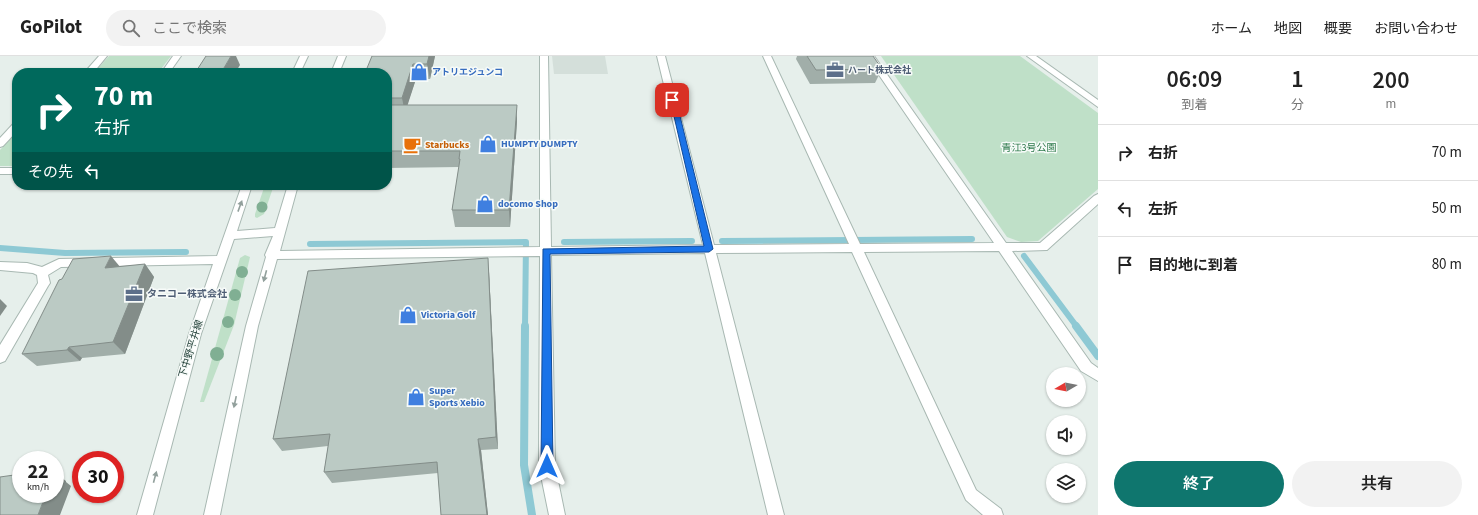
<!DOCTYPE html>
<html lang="ja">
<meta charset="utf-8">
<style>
body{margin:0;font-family:"Source Sans 3","Noto Sans JP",sans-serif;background:#f2f2f2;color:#222;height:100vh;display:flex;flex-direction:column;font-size:15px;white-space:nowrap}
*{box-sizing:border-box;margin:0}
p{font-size:13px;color:#767676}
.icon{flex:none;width:22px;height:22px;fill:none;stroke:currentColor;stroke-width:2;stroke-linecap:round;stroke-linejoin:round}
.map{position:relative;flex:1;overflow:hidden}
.panel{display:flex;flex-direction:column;background:#fff;width:380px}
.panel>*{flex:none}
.top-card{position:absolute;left:12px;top:12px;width:380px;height:122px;border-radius:16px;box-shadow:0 1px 3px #0004;background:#00695c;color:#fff;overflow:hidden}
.needle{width:26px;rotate:260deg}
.buttons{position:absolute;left:1046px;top:311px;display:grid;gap:8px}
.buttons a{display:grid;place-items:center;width:40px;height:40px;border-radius:50%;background:#fff;box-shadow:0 1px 3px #0004;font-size:20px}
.speed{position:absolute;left:12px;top:395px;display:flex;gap:8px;font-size:20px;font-weight:700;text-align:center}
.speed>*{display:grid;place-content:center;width:52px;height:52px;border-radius:50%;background:#fff;box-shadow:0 1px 3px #0004;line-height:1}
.speed small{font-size:10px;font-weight:400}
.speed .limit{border:6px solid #d22;background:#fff;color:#111}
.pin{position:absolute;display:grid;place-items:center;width:34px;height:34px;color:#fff;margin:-17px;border-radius:8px;box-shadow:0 2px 6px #0006}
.me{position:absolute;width:44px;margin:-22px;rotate:0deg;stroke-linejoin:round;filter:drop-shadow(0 0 3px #0008)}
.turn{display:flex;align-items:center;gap:14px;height:84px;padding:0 16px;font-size:18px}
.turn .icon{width:52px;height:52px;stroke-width:2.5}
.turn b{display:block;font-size:28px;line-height:34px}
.then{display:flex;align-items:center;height:38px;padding:0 16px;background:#0003;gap:8px;font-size:15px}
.eta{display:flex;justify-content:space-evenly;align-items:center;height:68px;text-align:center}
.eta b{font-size:24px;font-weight:600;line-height:28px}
.action{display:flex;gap:8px;margin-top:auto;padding:8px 16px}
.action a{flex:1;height:46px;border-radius:24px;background:#0f766e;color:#fff;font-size:16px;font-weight:600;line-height:46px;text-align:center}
.action a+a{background:#f2f2f2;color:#222}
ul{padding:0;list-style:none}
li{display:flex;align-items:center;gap:12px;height:56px;padding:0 16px;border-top:1px solid #e0e0e0}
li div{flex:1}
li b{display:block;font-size:15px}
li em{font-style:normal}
header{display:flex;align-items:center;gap:24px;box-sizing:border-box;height:56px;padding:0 20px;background:#fff;border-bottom:1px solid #e0e0e0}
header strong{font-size:19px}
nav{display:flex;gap:22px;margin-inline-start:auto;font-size:14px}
.search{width:280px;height:36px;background:#f2f2f2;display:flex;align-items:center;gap:10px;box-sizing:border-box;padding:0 14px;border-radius:22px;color:#767676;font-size:15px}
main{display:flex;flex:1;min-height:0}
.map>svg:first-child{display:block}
.built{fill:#d4dfda}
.green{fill:#bfe0c8}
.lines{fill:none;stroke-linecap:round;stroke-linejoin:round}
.stream-far1{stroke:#8ec9d4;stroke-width:6}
.stream{stroke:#8ec9d4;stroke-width:8}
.minor-casing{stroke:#a8b8b2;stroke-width:2}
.minor{fill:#fff;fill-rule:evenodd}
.tree{fill:#80af93}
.wall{fill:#a1aea9}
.shaded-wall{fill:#838d89}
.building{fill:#bbcac4;stroke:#838d89}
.oneway{fill:#92a09c}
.route{fill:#1a73e8;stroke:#114b97}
.labels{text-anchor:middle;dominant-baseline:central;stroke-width:3;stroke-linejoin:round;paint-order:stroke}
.far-service-label{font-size:9px;font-weight:bold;fill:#4e5e75;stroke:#f7fbf9;text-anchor:start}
.far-shop-label{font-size:9px;font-weight:bold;fill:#366cbe;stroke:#f7fbf9;text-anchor:start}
.shop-label{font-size:10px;font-weight:bold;fill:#366cbe;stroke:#f7fbf9;text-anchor:start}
.food-label{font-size:10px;font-weight:bold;fill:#c56008;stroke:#f7fbf9;text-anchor:start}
.park-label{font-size:10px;fill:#2d7a4b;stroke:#f7fbf9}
.service-label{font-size:10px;font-weight:bold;fill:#4e5e75;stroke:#f7fbf9;text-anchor:start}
.street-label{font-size:10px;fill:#24423a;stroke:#f7fbf9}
</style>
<header>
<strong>GoPilot</strong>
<div class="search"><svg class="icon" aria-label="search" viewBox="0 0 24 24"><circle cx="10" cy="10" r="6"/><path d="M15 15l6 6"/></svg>ここで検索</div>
<nav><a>ホーム</a><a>地図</a><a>概要</a><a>お問い合わせ</a></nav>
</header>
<main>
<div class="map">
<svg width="1098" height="459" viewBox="0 0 1098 459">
<rect width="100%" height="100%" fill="#e6efeb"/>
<polygon class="built" points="552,0 605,0 608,18 554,18"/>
<g class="green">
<polygon points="109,0 171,0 158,17 94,17"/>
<polygon points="881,0 1020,0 1098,57 1098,133 1038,185 1021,186 1007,181"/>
<polygon points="17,75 17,110 0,110 0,94"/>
<polygon points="265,129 274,129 264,158 257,162 255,161 255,158"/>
<polygon points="245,199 250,201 234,269 204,346 200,346 240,202"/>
</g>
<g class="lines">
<g class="stream-far1">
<polyline points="722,185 972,183"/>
<polyline points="564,186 692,185"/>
<polyline points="310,188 526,186 525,271"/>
<polyline points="0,192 65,197 186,196"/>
<polyline points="1024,200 1077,271"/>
</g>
<g class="stream">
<polyline points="525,270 524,409 532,459"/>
<polyline points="1076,270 1098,300"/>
</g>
<g class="minor-casing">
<g id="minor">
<polygon points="99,0 107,0 93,17 84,17"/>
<polygon points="173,0 181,0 169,17 161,17"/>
<polygon points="300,0 308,0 300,17 292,17"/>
<polygon points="338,0 346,0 339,17 331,17"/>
<polygon points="540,0 548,0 551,191 703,189 657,0 665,0 714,189 849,188 763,0 771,0 860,188 994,187 866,0 874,0 1006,187 1040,187 1094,140 1098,138 1098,148 1047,194 1012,195 1091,307 1098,312 1098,325 1081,315 999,195 864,196 976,434 1001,453 1003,459 983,459 966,444 852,196 716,197 784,459 768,459 705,197 551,199 555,410 565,459 549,459 539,410 540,200 277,203 258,270 220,459 204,459 246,270 266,201 265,199 273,180 234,183 201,278 153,459 137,459 189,278 213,208 61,211 48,219 50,227 48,230 5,305 0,307 0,289 38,227 37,219 33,217 0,214 0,206 27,207 42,211 59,203 217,200 242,129 252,129 237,175 275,172 288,129 298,129 280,195 540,191"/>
<polygon points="1027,0 1036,0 1098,44 1098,51"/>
<polygon points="17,66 17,75 3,90 0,91 0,82 14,67"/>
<rect x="0" y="112" width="17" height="6"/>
</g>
</g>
<use href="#minor" class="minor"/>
</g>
<g class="tree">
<circle cx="262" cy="151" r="5.5"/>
<circle cx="242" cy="216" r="6"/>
<circle cx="235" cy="239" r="6"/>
<circle cx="228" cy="266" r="6"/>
<circle cx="217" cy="298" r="7"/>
</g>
<g class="wall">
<polygon points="372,0 435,0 430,23 416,23 407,49 517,65 510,171 455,171 452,154 459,111 387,112 387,17"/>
<polygon points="797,0 873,0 882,13 875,27 810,28 796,3"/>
<polygon points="145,208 154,221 125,298 82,302 80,305 37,310 22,298 62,223 120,211"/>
<polygon points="489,216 498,393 481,394 488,459 441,459 438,417 332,427 324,416 328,390 282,395 273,383"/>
</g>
<g class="shaded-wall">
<polygon points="231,0 236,0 240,9 235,17 221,17"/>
<polygon points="429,0 435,0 430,23 427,8"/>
<polygon points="413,8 416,23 405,57 402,42"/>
<polygon points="517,49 517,65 510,171 509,154"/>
<polygon points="111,200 121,212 105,212"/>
<polygon points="488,202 489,216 498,393 496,381"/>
<polygon points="145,208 154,221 125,298 113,286"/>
<polygon points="0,243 7,250 0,260"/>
<polygon points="69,291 82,302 80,305 67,294"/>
<polygon points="478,383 481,394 488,459 487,459"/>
<polygon points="55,417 66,425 66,426 71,430 60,459 38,459 46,438 55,438"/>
</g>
<g class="building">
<polygon points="206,0 231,0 221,17 195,17"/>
<polygon points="372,0 429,0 427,8 413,8 402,42 387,42 387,17 365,17"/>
<polygon points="807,0 873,0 882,13 816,14"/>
<polygon points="387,49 517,49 509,154 452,154 460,103 459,103 460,95 387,95"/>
<polygon points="111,200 105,212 145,208 113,286 69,291 67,294 22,298 59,224 62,223 73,203"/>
<polygon points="488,202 496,381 478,383 487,459 441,459 437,406 324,416 330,378 273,383 308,215"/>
<polygon points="21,418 21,438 46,438 38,459 0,459 0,421"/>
</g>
<defs><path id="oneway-solid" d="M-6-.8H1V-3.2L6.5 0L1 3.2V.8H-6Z"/></defs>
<g class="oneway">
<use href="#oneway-solid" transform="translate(240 150) rotate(-70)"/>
<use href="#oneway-solid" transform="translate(265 220) rotate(105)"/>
<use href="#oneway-solid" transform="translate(235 346) rotate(102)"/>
<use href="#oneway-solid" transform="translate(155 421) rotate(-75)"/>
</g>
<polygon class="route" points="670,43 676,44 713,193 709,196 550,198 553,410 551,414 547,416 543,414 541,410 543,193 704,190"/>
<defs>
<g id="office-bare" transform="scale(1.38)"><path d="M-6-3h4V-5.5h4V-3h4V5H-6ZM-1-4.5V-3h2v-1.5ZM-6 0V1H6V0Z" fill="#5c6f8a" stroke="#f7fbf9" stroke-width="2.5" paint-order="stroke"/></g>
<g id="shop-bare" transform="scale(1.38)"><path d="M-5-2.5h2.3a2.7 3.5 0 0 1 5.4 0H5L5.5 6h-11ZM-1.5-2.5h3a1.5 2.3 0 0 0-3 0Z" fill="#3f7fe0" stroke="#f7fbf9" stroke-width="2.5" paint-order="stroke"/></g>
<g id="cafe-bare" transform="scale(1.38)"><path d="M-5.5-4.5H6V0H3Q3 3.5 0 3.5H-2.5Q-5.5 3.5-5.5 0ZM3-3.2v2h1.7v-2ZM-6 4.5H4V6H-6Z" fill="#e8710a" stroke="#f7fbf9" stroke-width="2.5" paint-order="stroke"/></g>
</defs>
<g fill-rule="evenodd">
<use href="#office-bare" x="835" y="14"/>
<use href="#shop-bare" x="419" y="16"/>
<use href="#shop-bare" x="488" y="88"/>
<use href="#cafe-bare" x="412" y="89"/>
<use href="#shop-bare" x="485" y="148"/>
<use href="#office-bare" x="134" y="238"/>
<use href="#shop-bare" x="408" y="259"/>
<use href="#shop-bare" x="416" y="341"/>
</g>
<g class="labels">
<g class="far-service-label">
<text x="848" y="14">ハート株式会社</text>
</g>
<g class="far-shop-label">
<text x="432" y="16">アトリエジュンコ</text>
</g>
<g class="shop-label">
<text x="501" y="88">HUMPTY DUMPTY</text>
<text x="498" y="148">docomo Shop</text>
<text x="421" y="259">Victoria Golf</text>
<text x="429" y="335">Super<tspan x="429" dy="12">Sports Xebio</tspan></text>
</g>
<g class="food-label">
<text x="425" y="89">Starbucks</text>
</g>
<g class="park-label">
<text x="1029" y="92">青江3号公園</text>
</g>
<g class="service-label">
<text x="147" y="238">タニコー株式会社</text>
</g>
<g class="street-label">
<text transform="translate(191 293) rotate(-73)">下中野平井線</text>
</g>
</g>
</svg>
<div class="buttons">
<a><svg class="needle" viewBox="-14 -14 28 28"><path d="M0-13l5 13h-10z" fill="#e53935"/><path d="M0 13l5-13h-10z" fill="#767676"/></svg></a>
<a><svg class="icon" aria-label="sound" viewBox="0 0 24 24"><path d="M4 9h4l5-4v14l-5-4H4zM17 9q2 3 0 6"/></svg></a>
<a><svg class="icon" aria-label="layers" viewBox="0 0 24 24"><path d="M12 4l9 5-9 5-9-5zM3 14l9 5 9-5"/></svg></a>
</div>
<div class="speed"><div>22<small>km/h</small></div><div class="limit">30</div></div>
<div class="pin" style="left:672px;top:44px;background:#d93025"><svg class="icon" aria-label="arrive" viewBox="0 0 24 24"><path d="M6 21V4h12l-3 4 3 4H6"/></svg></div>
<svg class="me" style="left:547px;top:410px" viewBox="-20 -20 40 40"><path d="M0-17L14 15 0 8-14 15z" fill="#1a73e8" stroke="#fff" stroke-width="4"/></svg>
<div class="top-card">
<div class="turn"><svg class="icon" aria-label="right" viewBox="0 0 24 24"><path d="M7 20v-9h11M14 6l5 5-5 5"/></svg><div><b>70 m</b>右折</div></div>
<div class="then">その先<svg class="icon" aria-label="left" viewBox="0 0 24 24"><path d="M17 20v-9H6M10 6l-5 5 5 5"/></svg></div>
</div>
</div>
<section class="panel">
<div class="eta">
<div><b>06:09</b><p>到着</p></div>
<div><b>1</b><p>分</p></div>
<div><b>200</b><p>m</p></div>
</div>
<ul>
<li><svg class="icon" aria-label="right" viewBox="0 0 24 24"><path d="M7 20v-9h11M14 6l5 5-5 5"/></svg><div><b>右折</b></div><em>70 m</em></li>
<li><svg class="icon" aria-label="left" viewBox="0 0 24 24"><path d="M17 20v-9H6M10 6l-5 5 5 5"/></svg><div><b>左折</b></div><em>50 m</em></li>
<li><svg class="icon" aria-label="arrive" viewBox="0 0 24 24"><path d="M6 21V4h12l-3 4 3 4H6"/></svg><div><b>目的地に到着</b></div><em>80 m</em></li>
</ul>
<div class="action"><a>終了</a><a>共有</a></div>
</section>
</main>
